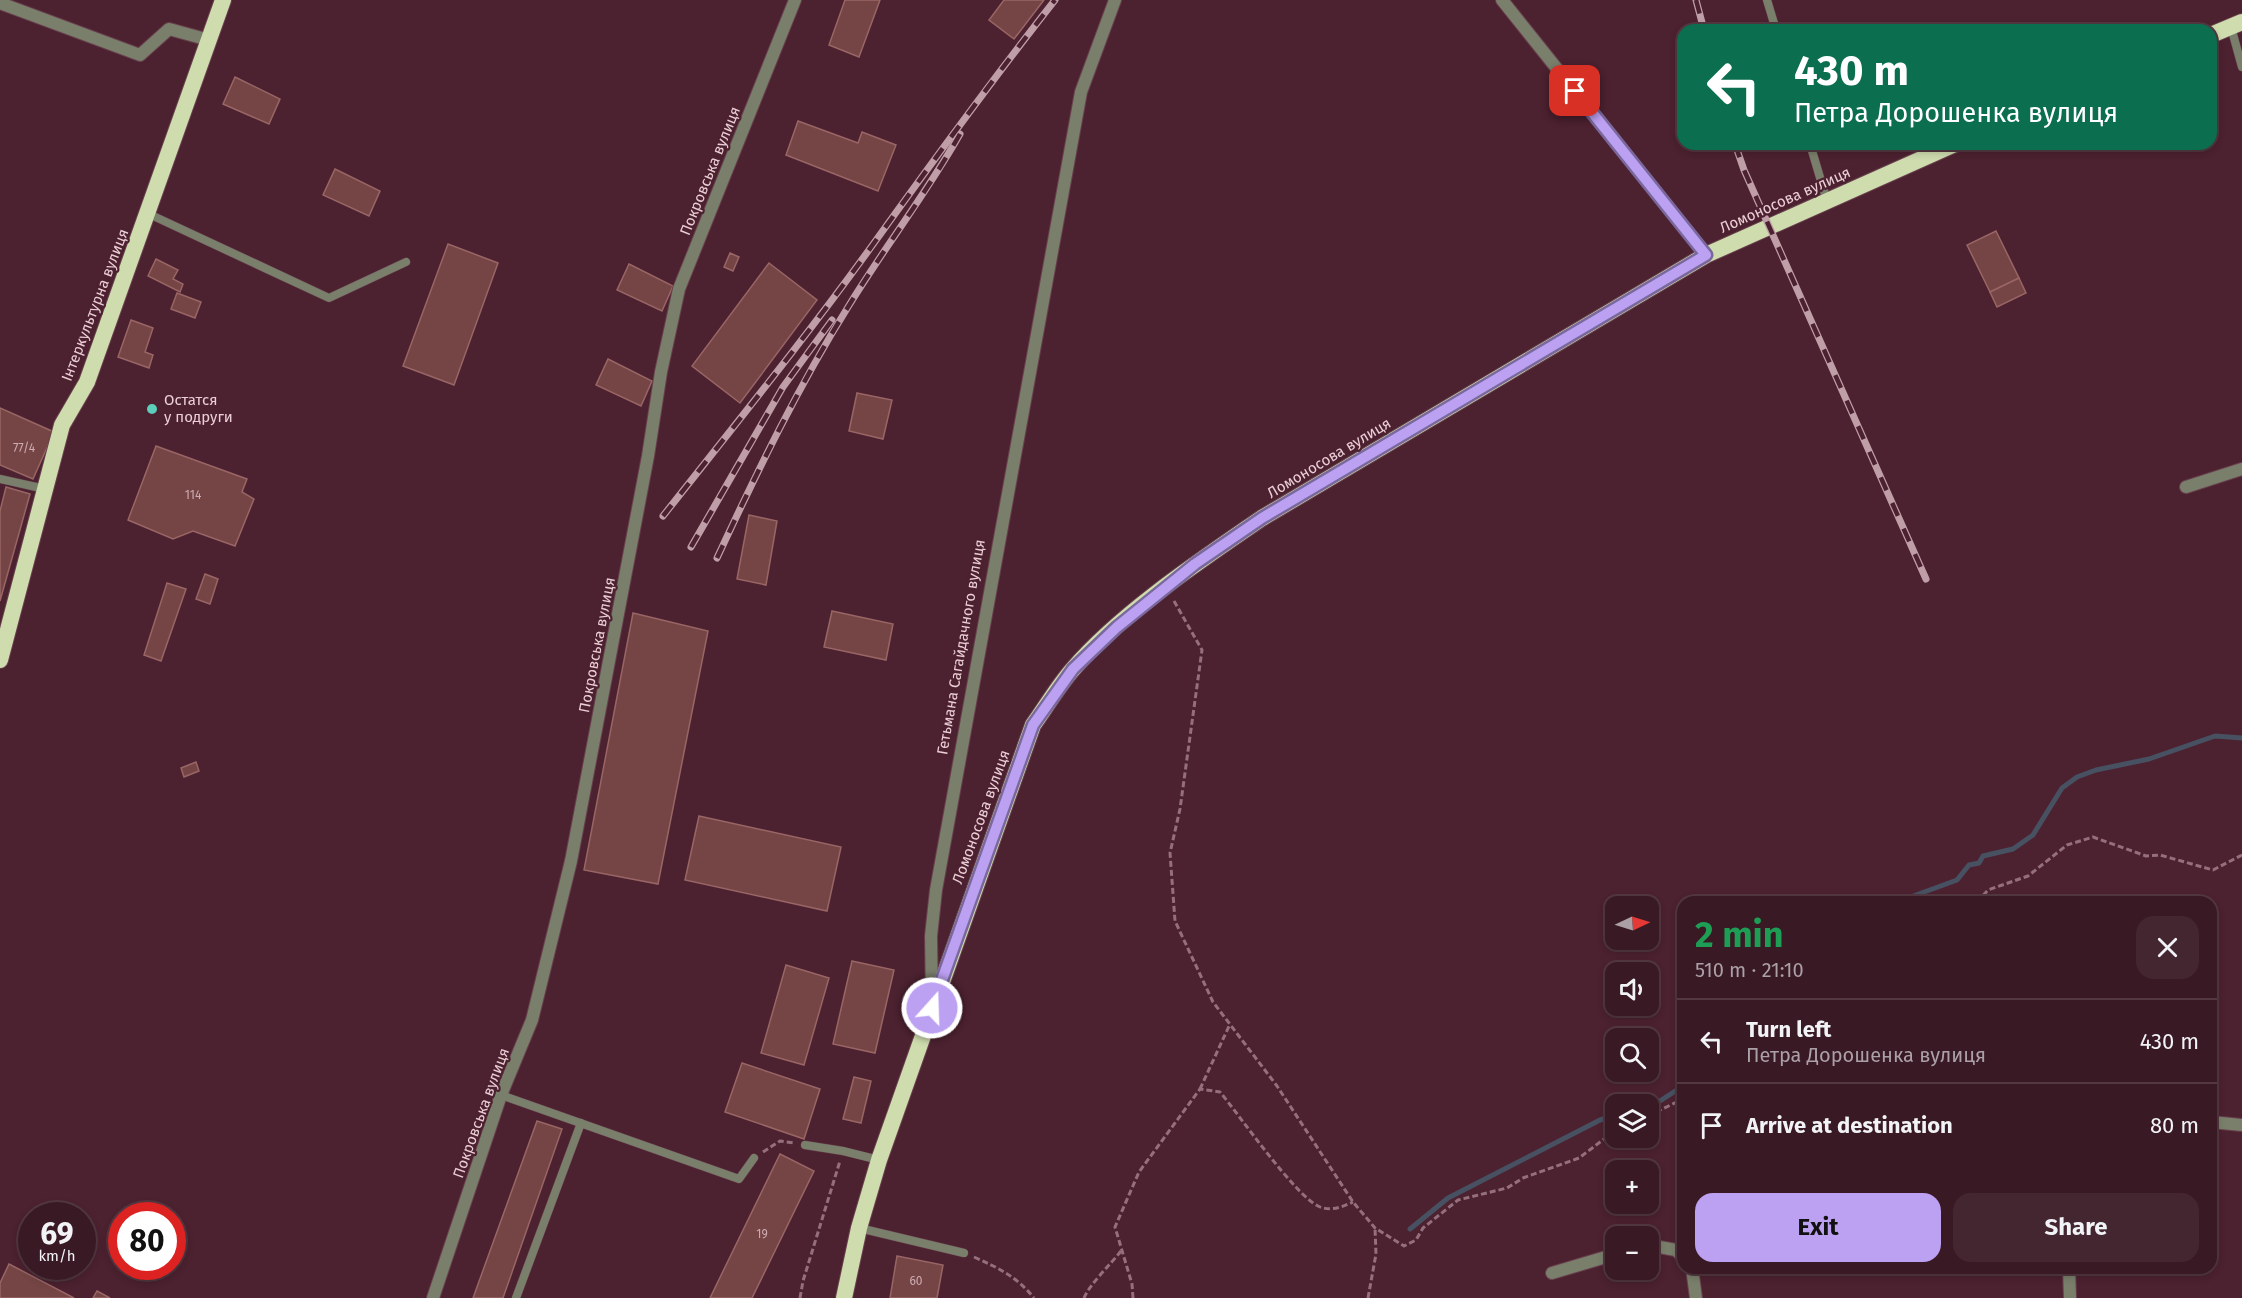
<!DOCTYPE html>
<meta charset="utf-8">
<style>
body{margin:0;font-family:"Fira Sans",sans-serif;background:#442631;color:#f1f3f6;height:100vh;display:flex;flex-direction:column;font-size:22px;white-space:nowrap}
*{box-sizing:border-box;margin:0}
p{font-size:20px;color:#aba0a6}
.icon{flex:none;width:33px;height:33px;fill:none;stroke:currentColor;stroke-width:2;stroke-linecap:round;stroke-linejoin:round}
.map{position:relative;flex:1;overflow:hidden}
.sheet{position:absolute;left:1677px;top:896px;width:540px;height:378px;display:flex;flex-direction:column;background:#391924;border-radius:18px;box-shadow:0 3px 9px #0003,0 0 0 2px #533841}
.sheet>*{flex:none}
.top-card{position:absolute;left:1677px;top:24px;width:540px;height:126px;border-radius:18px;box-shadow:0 3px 9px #0003,0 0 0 2px #533841;background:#0b6e4f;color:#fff;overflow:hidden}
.needle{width:39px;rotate:86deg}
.fabs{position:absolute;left:1605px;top:896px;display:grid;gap:12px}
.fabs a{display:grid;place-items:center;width:54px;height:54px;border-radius:12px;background:#391924;box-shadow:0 3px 9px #0003,0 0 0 2px #533841;font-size:30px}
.speed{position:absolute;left:18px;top:1202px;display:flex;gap:12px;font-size:30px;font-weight:700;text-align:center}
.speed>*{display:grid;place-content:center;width:78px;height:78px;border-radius:50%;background:#391924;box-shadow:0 3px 9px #0003,0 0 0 2px #533841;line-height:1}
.speed small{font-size:15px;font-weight:400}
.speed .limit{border:9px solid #d22;background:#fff;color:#111}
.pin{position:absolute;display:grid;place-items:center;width:51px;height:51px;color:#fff;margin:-26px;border-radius:12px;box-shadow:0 3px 9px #0006}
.me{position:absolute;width:66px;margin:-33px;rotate:20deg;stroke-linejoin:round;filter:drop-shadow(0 0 4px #0008)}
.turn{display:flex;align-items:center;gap:21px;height:126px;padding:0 18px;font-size:27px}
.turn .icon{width:78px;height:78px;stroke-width:2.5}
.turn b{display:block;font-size:42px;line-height:51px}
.round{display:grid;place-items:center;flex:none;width:63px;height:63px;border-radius:18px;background:#442631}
.head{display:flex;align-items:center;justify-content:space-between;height:102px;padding:0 18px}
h1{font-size:36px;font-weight:700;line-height:45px;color:#1e9e55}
.primary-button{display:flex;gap:12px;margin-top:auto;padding:12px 18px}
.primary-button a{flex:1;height:69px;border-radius:18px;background:#bca0f2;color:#111;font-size:24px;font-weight:700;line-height:69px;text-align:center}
.primary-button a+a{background:#442631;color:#f1f3f6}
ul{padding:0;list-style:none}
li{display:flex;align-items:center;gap:18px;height:84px;padding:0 18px;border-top:2px solid #533841}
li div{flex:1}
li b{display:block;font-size:22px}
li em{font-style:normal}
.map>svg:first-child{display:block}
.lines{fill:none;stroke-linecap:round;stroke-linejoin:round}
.stream{stroke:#475161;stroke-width:5}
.building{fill:#754545;stroke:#996565;stroke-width:1.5}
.service-casing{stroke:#69404e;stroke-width:9}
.minor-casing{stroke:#69404e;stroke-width:14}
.tertiary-casing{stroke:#69404e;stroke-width:14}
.trunk-casing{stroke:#69404e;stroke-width:18}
.path{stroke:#95707c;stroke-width:3;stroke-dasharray:6 3;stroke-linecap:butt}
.service{stroke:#797f6b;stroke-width:8}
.minor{stroke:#797f6b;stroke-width:12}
.tertiary{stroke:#797f6b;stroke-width:12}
.trunk{stroke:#cfdcae;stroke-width:16}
.rail-casing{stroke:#bf9ea7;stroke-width:7}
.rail{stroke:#4c2130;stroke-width:4.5;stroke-dasharray:14;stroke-linecap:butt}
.route-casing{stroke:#7a689d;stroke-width:15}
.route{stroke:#bca0f2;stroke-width:10}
.poi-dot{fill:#5cceba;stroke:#4c2130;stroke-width:2}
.labels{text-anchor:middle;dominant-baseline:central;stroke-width:4.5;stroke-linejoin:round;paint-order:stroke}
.number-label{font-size:12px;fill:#ceacb2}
.street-label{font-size:15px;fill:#eccfd6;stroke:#4c2130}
.poi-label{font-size:15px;fill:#eccfd6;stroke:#4c2130;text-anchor:start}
</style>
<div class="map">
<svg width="2242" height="1298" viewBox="0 0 2242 1298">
<rect width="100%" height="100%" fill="#4c2130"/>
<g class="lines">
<g class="stream">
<polyline points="1897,902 1957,880 1969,865 1979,863 1983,856 2013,849 2033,835 2062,788 2077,777 2096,770 2149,759 2215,736 2242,738"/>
<polyline points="1648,1104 1660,1101 1683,1086"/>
<polyline points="1410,1229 1448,1198 1600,1120 1616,1115"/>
</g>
</g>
<g class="building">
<polygon points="845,0 880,0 859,57 829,45"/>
<polygon points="1004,0 1044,0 1014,39 989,20"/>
<polygon points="235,77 280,99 269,124 223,104"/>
<polygon points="798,121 858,143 862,132 896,145 878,191 786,155"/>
<polygon points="335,169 380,191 369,216 323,195"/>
<polygon points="1996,231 2019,278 1990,292 1967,245"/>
<polygon points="448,244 498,263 454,385 403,366"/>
<polygon points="730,253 739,257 733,271 724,267"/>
<polygon points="156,259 178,270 173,279 183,284 180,292 148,276"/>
<polygon points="769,263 817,300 740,403 692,366"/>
<polygon points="629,264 673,286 662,311 617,290"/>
<polygon points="2019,278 2026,293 1997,307 1990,292"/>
<polygon points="177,293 201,302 195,318 171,309"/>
<polygon points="131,320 153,328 145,352 153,355 149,368 118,357"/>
<polygon points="608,359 652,381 641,406 596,385"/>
<polygon points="857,393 892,400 883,439 849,431"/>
<polygon points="0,408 54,432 33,479 0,465"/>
<polygon points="156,446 247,479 242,492 254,499 235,546 193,531 173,539 128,520"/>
<polygon points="6,487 30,494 0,601 0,511"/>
<polygon points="749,515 777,521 766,585 737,579"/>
<polygon points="205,574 218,579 210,604 196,599"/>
<polygon points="167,583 186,589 161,661 144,655"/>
<polygon points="832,611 893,624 886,660 824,647"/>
<polygon points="633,613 708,631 658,884 584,870"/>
<polygon points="196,762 199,771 184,777 181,768"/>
<polygon points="699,816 841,847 827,911 685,880"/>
<polygon points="852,961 894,970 875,1053 833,1044"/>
<polygon points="786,965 829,978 804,1065 761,1053"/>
<polygon points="742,1063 820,1089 804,1139 725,1112"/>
<polygon points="854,1077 871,1081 861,1123 843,1119"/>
<polygon points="537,1121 562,1129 503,1298 473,1298"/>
<polygon points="780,1154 814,1171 752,1298 710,1298"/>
<polygon points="897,1256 943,1265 937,1298 890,1298"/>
<polygon points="9,1264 74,1298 0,1298 0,1283"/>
<polygon points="97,1291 110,1298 93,1298"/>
</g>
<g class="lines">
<g class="service-casing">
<g id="service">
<polyline points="1767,0 1776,30"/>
<polyline points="2231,27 2242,67"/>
<polyline points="1810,144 1827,201"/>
<polyline points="149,214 329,298 406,262"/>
<polyline points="0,479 45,489"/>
<polyline points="501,1095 739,1179 754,1158"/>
<polyline points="805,1145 843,1151 879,1160"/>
<polyline points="859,1228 964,1253"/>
<polyline points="516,1298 581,1123"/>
</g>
</g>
<g class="minor-casing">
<g id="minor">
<polyline points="1502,0 1706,255"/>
<polyline points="0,3 140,55 169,29 209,40"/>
<polyline points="2186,487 2242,469"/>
<polyline points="2211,1122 2242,1125"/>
<polyline points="1648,1245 1676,1250 1683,1257"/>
<polyline points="1692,1268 1696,1298"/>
<polyline points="2069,1268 2070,1298"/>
<polyline points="1552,1273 1616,1254"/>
<polyline points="433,1298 501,1095 532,1020 571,861 648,456 661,372 679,289 795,0"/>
</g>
</g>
<g class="tertiary-casing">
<polyline id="tertiary" points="932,1003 931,936 936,890 1081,92 1115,0"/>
</g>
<g class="trunk-casing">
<g id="trunk">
<polyline points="2211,35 2242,22"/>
<polyline points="0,660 62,425 87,382 223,0"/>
<path d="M844,1298L859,1228L879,1160L1033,725C1046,707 1058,686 1073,669C1121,613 1201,560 1262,518L1706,255L1955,144"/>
</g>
</g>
<g class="path">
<polyline points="1174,601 1202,650 1180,809 1170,853 1175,921 1213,1002 1277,1086 1353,1202 1375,1228 1404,1246 1416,1240 1423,1228 1458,1200 1507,1188 1523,1178 1579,1158 1616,1130"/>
<polyline points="1977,902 1988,890 2028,876 2067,845 2093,837 2146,856 2160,855 2213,870 2242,855"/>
<polyline points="1200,1089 1230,1024"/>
<polyline points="1648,1116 1683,1099"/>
<polyline points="763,1152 780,1141 795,1143"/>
<path d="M974,1257C999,1268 1017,1277 1034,1298"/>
<polyline points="800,1298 803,1281 840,1161"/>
<path d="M1084,1298C1089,1285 1111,1264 1121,1251"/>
<path d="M1133,1298L1132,1284L1115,1227L1139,1172L1200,1089L1220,1092C1240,1116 1294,1194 1318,1206C1330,1212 1342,1207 1353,1202"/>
<polyline points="1368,1298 1376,1254 1375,1228"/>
</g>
<use href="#service" class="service"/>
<use href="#minor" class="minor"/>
<use href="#tertiary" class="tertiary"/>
<use href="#trunk" class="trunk"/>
<g class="rail-casing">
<g id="rail">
<polyline points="1696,0 1704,30"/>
<polyline points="1735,144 1744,170 1926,579"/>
<path d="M663,516C734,426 807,336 874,243C933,161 992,80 1055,0"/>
<polyline points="691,547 783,387 832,320"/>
<path d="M717,558C757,472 798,387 848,307C884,248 926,194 960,134"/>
</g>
</g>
<use href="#rail" class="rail"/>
</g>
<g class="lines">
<g class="route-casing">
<polyline id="route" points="932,1008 1033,725 1073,669 1117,627 1195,564 1262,518 1706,255 1575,91"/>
</g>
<use href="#route" class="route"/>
</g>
<circle class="poi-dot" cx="152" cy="409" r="6"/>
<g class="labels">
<g class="number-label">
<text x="24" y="448">77/4</text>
<text x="193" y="495">114</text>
<text x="762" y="1234">19</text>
<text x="916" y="1281">60</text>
</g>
<g class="street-label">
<text transform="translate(710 171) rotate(-68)">Покровська вулиця</text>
<text transform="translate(1785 200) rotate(-24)">Ломоносова вулиця</text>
<text transform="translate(95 305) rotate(-69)">Інтеркультурна вулиця</text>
<text transform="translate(1329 458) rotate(-31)">Ломоносова вулиця</text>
<text transform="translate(597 645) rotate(-79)">Покровська вулиця</text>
<text transform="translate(961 647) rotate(-80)">Гетьмана Сагайдачного вулиця</text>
<text transform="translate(981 817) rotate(-70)">Ломоносова вулиця</text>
<text transform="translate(481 1113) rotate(-70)">Покровська вулиця</text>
</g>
<g class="poi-label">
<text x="164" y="400">Остатся<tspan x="164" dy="17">у подруги</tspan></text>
</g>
</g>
</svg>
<div class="fabs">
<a><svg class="needle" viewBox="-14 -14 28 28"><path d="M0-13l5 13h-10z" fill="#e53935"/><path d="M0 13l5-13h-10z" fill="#aba0a6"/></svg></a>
<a><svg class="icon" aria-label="sound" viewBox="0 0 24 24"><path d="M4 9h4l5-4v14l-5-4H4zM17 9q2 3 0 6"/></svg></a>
<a><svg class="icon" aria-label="search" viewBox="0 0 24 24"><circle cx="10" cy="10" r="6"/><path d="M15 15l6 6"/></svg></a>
<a><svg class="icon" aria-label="layers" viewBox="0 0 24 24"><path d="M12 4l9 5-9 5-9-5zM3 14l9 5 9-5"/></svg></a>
<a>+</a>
<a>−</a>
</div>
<div class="speed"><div>69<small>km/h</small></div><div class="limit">80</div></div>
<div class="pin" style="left:1575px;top:91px;background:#d93025"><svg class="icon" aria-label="arrive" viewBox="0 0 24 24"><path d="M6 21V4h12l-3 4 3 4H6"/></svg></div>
<svg class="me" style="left:932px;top:1008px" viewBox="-20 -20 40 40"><circle r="17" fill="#bca0f2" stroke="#fff" stroke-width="3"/><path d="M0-11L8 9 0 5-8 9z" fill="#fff"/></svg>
<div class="top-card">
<div class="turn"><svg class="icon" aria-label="left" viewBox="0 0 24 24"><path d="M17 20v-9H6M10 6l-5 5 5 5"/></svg><div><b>430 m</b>Петра Дорошенка вулиця</div></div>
</div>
<section class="sheet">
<div class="head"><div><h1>2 min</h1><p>510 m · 21:10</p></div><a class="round"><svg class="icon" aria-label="close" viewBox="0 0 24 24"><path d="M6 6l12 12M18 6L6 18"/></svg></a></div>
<ul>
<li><svg class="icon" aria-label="left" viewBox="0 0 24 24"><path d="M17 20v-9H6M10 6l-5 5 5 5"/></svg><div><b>Turn left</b><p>Петра Дорошенка вулиця</p></div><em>430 m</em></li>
<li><svg class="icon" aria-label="arrive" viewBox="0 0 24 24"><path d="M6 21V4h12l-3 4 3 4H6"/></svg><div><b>Arrive at destination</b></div><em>80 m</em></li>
</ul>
<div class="primary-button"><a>Exit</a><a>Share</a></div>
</section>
</div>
